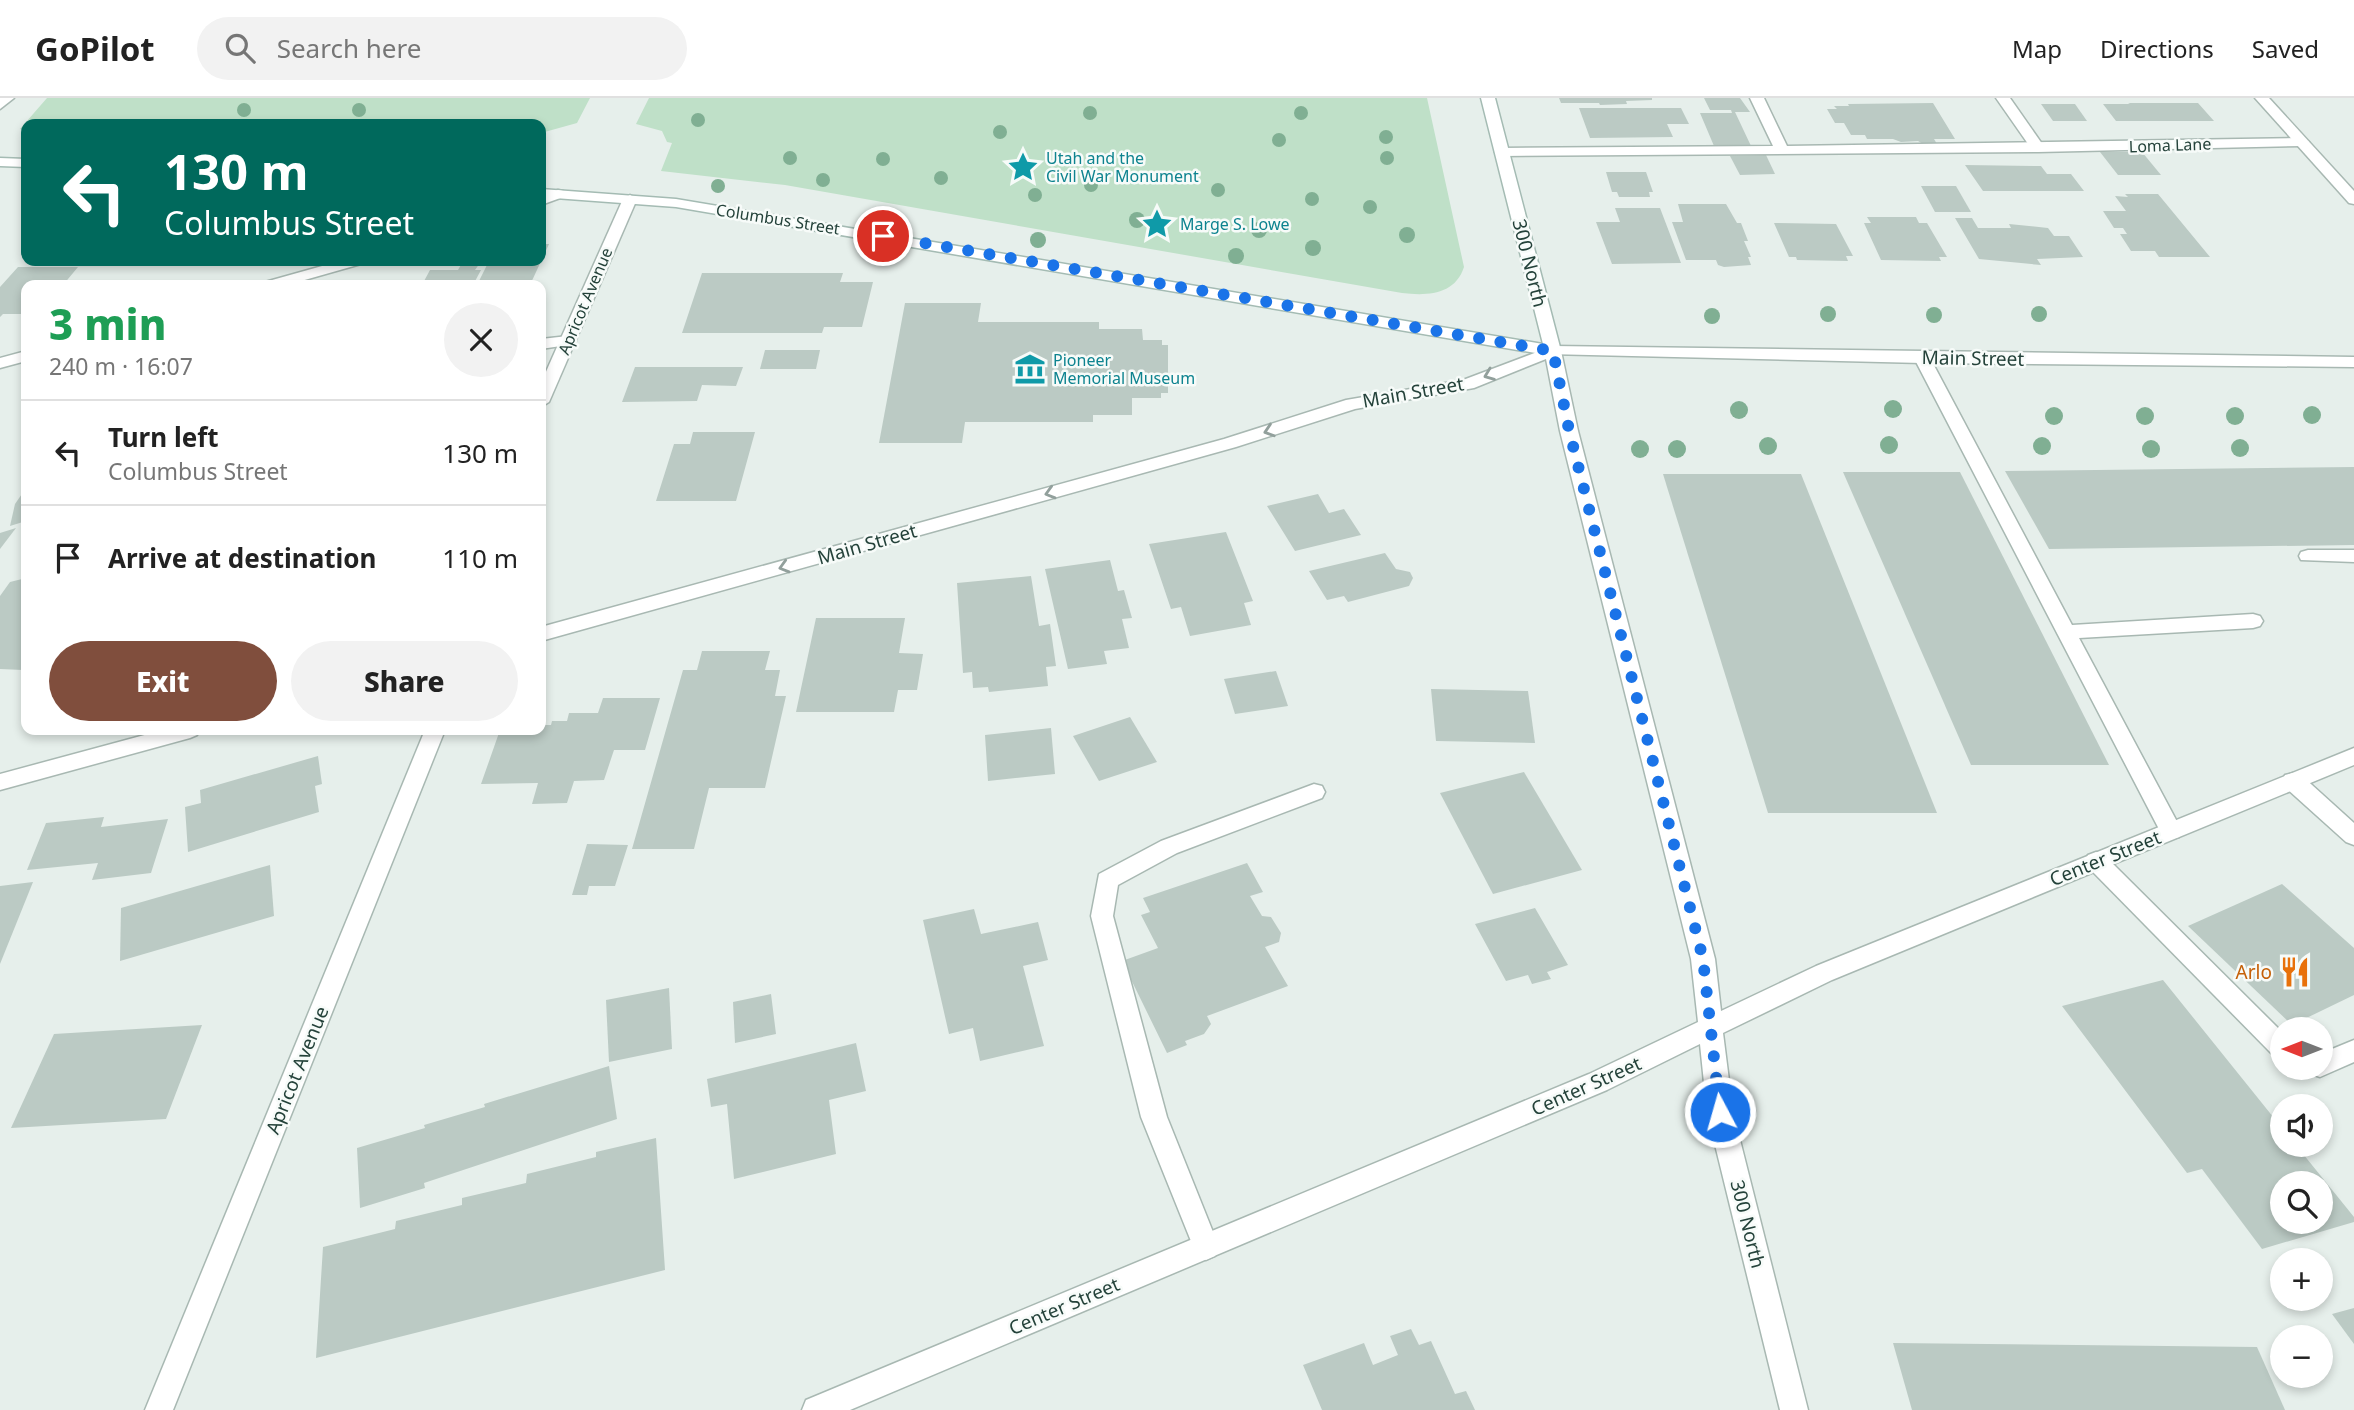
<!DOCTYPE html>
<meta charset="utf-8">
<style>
body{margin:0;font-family:"Noto Sans",sans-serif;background:#f2f2f2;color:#222;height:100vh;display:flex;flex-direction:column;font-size:26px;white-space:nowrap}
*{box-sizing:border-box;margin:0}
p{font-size:23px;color:#767676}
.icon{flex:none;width:38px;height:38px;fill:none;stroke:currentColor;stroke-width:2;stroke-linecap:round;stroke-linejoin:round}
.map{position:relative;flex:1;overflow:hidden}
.panel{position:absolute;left:21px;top:182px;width:525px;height:455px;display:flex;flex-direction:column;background:#fff;border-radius:14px;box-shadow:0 4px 10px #0003}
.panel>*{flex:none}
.top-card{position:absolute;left:21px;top:21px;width:525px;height:147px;border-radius:14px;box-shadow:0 4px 10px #0003;background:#00695c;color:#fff;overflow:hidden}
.needle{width:46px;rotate:270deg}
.fabs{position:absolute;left:2270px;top:919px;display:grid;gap:14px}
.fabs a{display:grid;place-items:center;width:63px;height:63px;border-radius:50%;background:#fff;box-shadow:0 4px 10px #0003;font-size:35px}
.pin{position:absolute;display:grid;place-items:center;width:60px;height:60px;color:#fff;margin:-30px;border:4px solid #fff;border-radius:50%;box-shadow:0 2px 7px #0007}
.me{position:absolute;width:77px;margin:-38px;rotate:354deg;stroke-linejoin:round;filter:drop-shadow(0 0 5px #0008)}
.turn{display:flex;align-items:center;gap:24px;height:147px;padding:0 28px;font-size:32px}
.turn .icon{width:91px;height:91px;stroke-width:2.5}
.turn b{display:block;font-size:49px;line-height:60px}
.round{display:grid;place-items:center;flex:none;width:74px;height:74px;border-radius:37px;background:#f2f2f2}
.overview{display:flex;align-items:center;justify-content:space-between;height:119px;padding:0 28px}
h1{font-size:42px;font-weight:800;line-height:52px;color:#1e9e55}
.cta{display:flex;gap:14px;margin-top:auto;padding:14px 28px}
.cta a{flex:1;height:80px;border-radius:42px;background:#804e3d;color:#fff;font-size:28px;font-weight:800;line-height:80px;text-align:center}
.cta a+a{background:#f2f2f2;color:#222}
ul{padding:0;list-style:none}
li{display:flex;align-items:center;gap:21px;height:105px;padding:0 28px;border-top:2px solid #e0e0e0}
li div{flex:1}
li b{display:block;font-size:26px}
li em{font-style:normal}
header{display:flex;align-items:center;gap:42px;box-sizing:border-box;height:98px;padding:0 35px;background:#fff;border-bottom:2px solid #e0e0e0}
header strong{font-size:33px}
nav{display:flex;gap:38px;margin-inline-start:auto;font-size:24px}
.search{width:490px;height:63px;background:#f2f2f2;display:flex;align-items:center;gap:18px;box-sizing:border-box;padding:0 24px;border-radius:38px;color:#767676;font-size:26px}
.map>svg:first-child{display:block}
.green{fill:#bfe0c8}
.building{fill:#bbcac4;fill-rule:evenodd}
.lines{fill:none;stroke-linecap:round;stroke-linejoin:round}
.service-casing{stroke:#a8b8b2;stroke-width:3}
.minor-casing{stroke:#a8b8b2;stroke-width:3}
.tertiary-casing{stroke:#a8b8b2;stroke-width:3}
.secondary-casing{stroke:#a4bbb3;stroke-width:3}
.service{fill:#fff;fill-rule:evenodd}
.minor{fill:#fff;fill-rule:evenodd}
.tertiary{fill:#fff;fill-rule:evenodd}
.secondary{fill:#fff;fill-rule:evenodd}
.tree{fill:#80af93}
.oneway{stroke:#92a09c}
.route{stroke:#1a73e8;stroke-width:12;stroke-dasharray:0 21.6}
.labels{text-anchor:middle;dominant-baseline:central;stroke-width:5;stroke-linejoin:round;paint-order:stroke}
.far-street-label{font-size:16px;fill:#24423a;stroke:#f7fbf9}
.far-culture-label{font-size:16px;fill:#0d838f;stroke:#f7fbf9;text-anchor:start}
.street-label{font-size:19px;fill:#24423a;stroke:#f7fbf9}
.food-label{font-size:19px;fill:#c56008;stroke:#f7fbf9;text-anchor:end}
</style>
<header>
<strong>GoPilot</strong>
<div class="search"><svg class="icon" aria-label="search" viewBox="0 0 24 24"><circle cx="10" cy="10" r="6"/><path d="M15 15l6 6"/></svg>Search here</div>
<nav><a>Map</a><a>Directions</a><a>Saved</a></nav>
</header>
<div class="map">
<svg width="2354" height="1312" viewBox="0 0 2354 1312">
<rect width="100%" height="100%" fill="#e6efeb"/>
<g class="green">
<polygon points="47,0 590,0 577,25 541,35 541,26 26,26 26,32 20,31"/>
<path d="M649,0H1427L1464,169C1455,197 1427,198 1402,195L785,87L661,73L672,45L667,44L662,33L636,26Z"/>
</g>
<g class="building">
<polygon points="1559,0 1652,0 1652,2 1626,3 1627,6 1600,7 1599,5 1561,5"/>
<polygon points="1704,0 1740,0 1750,14 1735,14 1751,48 1714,48 1700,15 1732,15 1731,12 1710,12"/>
<polygon points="1933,5 1955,41 1934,41 1937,46 1923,46 1918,43 1901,44 1893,41 1867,41 1865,37 1851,37 1844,25 1835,25 1827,11 1837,11 1834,8 1849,8 1848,6"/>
<polygon points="2128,5 2198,5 2214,23 2116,23 2103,6 2130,6"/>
<polygon points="2041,6 2075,6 2087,23 2053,23"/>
<polygon points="1579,10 1681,10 1689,26 1667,26 1673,39 1590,40"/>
<polygon points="2100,54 2142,54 2161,77 2118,77"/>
<polygon points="1766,57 1775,76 1740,77 1730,58"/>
<polygon points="1965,67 2041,68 2047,76 2071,76 2084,93 1983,93"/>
<polygon points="1606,74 1646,74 1653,94 1649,94 1650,99 1619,99 1617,94 1612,94"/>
<polygon points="1921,88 1956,88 1971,114 1935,114"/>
<polygon points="2125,96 2158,96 2210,159 2159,159 2155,153 2131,153 2120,136 2127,136 2123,130 2114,130 2103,113 2126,113 2115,98 2128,99"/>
<polygon points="1678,106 1726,106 1737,125 1741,125 1748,143 1744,143 1751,159 1748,159 1751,167 1724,169 1718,167 1716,162 1686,162 1672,124 1683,124"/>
<polygon points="1615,110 1660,110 1681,165 1612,166 1596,124 1620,124"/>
<polygon points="1867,119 1916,119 1919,125 1927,125 1947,159 1939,159 1941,163 1881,162 1864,125 1871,125"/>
<polygon points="1955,120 1972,120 1978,130 2011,130 2009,126 2048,130 2054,138 2069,138 2083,159 2037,161 2041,167 1979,161"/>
<polygon points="1774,125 1836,126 1853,158 1846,158 1848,163 1797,162 1796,159 1789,159"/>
<polygon points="541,146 549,146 530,187 477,187 489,163 541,163"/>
<polygon points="462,165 480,165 475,172 481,172 473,187 419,187 423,185 430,172 458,172"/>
<polygon points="18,169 78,169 63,187 26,187 26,216 3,216 0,219 0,189"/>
<polygon points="702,175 843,175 840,184 873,184 862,229 824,229 822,235 682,235"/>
<polygon points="905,205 981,205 978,224 1099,224 1099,231 1142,231 1143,242 1162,242 1162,247 1168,247 1168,295 1161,295 1161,300 1132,300 1132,317 1093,317 1093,324 965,324 962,345 879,345"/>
<polygon points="765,252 820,252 816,271 760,271"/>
<polygon points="635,269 743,269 736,288 702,287 697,303 622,304"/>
<polygon points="693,334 755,334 736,403 656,403 674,346 690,346"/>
<polygon points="2354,369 2354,447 2049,451 2005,373"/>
<polygon points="1843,374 1960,374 2109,667 1971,667"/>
<polygon points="1663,376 1801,376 1937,715 1768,715"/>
<polygon points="26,390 26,423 10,428 15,406"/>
<polygon points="1318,396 1329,415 1344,411 1361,437 1295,453 1267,408"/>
<polygon points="16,430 0,451 0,435"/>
<polygon points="1226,434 1253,503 1244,505 1251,527 1190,538 1181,509 1171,511 1149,446"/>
<polygon points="1385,455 1396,471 1410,474 1413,480 1409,488 1348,504 1344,498 1327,502 1309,473"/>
<polygon points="1110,462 1118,493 1124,492 1132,520 1122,521 1129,550 1104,553 1107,566 1068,571 1045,471"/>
<polygon points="1031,478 1039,528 1050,526 1056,568 1046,569 1048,588 989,594 988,589 973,590 972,574 963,575 957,485"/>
<polygon points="26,480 26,567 23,572 0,571 0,498 10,484"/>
<polygon points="816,520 905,520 899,555 923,556 917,592 898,592 894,614 796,614"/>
<polygon points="702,553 770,553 765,572 780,572 775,598 786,598 765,690 709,690 694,751 632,751 683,572 697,572"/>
<polygon points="1276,573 1288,608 1235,616 1224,581"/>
<polygon points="1431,591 1528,593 1535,645 1436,643"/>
<polygon points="603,600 660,600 645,652 614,652 604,682 574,683 567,705 532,706 538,685 481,686 500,632 541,632 541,627 551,627 552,623 567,623 569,615 598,615"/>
<polygon points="1130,619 1157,664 1099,683 1073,638"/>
<polygon points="1051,630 1055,676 988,683 985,637"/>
<polygon points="318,658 322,686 315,688 319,714 188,754 185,709 201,705 200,692"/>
<polygon points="1524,674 1582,772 1493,796 1440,695"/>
<polygon points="104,719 101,729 168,721 151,775 92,782 98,765 27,772 46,725"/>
<polygon points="587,746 628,747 615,788 589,788 587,797 572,797"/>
<polygon points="1247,765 1263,794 1250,798 1262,818 1271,819 1281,835 1279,844 1265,849 1288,888 1207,918 1211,926 1204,936 1185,943 1187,947 1167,955 1122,863 1158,850 1141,817 1150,814 1143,800"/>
<polygon points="270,767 274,818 120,863 121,810"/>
<polygon points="33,784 0,866 0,788"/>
<polygon points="2282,786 2354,850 2354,897 2292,927 2188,828"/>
<polygon points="1535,810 1568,867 1547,874 1551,881 1532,886 1528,877 1506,883 1475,826"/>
<polygon points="974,811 981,836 1038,824 1048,862 1023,868 1044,948 980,963 973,930 949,936 923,822"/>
<path d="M2163,882L2282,1030V1046H2295L2354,1119V1124L2262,1151L2202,1071L2187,1075L2062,908ZM2282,1085H2320V1124H2282Z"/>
<polygon points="669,890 672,951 609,964 606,902"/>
<polygon points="771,896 776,936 735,945 733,904"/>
<polygon points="202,927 166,1021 11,1030 54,936"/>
<polygon points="856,945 866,993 829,1002 836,1056 734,1081 727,1006 711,1009 707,981"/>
<polygon points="609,968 617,1021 424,1085 425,1090 360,1110 357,1050 425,1030 424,1027 485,1009 484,1006"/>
<polygon points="656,1040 665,1172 316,1260 323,1149 395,1131 396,1123 462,1107 462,1100 526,1085 527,1076 596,1059 596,1054"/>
<polygon points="2354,1210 2354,1246 2332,1216"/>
<polygon points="1411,1231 1419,1247 1431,1243 1455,1296 1466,1293 1475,1312 1322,1312 1303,1267 1364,1245 1373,1267 1398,1257 1390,1238"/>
<polygon points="1893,1245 2257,1249 2285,1312 1912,1312"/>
</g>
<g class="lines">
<g class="service-casing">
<g id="service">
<polygon points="0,0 14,0 0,11"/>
<polygon points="1750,0 1764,0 1787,48 2302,40 2309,44 2302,48 2038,54 1502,58 1495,54 1502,50 1773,48"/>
<polygon points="568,238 576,243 574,246 541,251 541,241"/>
<polygon points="1922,255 1930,260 2072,527 2253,516 2260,518 2263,523 2260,528 2253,530 2079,540 2182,733 2179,739 2171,741 2163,739 2160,733 1914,260"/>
<polygon points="2308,452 2354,452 2354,464 2301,462 2299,458 2301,454"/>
<polygon points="2293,675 2301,677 2354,725 2354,747 2346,744 2285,689 2282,683 2285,677"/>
<polygon points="1314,686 1322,688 1325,694 1322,700 1177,755 1118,787 1113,818 1167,1019 1219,1149 1215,1158 1206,1162 1197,1158 1141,1019 1091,818 1099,776 1161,743"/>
<polygon points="2096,754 2104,757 2282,934 2282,960 2273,957 2088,769 2085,763 2088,757"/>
<polygon points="2354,942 2354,964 2320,979 2311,976 2308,970 2320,970 2320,956"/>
</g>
</g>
<g class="minor-casing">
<g id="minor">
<polygon points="1996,0 2010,0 2045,50 2043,53 2033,53"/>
<polygon points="2255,0 2269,0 2354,93 2354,106 2349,105"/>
<polygon points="558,92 563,93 565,96 563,99 541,107 541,98"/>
<polygon points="630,97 637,101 549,304 541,309 541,285 623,101"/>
<polygon points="340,163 364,163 361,166 287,187 263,187 265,184"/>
<polygon points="1553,248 1561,253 1578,333 1715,861 1721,913 1816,868 2354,650 2354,667 1832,882 1723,935 1733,1014 1808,1312 1780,1312 1707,1014 1700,946 1607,992 850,1312 802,1312 806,1302 1589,976 1698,924 1691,861 1560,333 1546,261 1474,290 1355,311 1236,349 541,543 541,529 1224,341 1346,302 1463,282"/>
<polygon points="26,253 26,263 0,270 0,260"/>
<polygon points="163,632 200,632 197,637 190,640 0,692 0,676"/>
<polygon points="425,632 445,632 173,1312 145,1312"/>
</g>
</g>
<g class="tertiary-casing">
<polygon id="tertiary" points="1553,248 2354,259 2354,269 1922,265 1547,256 1545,253"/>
</g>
<g class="secondary-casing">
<g id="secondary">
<polygon points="1481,0 1495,0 1561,253 1559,256 1553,258 676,109 541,99 541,91 676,101 1543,246"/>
<polygon points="0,60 26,61 26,69 0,68"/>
</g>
</g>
<use href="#service" class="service"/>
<use href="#minor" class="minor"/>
<use href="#tertiary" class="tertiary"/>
<use href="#secondary" class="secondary"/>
</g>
<g class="tree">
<circle cx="244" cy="12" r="7"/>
<circle cx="359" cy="12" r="7"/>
<circle cx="1090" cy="15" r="7"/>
<circle cx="1301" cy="15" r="7"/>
<circle cx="698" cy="22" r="7"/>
<circle cx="1000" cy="34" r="7"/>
<circle cx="1386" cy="39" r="7"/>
<circle cx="1279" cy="42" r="7"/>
<circle cx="790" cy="60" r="7"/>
<circle cx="1387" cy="60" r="7"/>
<circle cx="883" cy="61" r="7"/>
<circle cx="941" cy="80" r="7"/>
<circle cx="823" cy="82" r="7"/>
<circle cx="1091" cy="87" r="7"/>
<circle cx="718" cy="88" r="7"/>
<circle cx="1218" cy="92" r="7"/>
<circle cx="1035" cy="97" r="7"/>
<circle cx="1312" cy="101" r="7"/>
<circle cx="1370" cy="109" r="7"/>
<circle cx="1137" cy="122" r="8"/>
<circle cx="1259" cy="132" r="8"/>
<circle cx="1407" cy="137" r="8"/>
<circle cx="1038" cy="142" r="8"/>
<circle cx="1313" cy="150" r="8"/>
<circle cx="1236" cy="158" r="8"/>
<circle cx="1828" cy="216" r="8"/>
<circle cx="2039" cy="216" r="8"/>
<circle cx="1934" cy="217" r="8"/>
<circle cx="1712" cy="218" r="8"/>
<circle cx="1893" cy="311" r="9"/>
<circle cx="1739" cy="312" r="9"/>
<circle cx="2312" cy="317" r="9"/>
<circle cx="2054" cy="318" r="9"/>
<circle cx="2145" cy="318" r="9"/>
<circle cx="2235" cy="318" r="9"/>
<circle cx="1889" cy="347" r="9"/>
<circle cx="1768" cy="348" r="9"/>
<circle cx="2042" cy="348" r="9"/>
<circle cx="2240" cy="350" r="9"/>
<circle cx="1640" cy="351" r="9"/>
<circle cx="1677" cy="351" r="9"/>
<circle cx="2151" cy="351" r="9"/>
</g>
<defs><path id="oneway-chevron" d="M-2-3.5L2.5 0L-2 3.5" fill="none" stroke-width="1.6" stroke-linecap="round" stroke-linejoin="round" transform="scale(1.75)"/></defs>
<g class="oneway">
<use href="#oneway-chevron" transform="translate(1489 277) rotate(159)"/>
<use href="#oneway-chevron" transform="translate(1269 333) rotate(162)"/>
<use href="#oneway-chevron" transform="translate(1050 395) rotate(164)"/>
<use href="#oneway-chevron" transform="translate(784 469) rotate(164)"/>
</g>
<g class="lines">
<polyline class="route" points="883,138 1553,253 1569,332 1703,861 1720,1014"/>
</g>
<defs>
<g id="sight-bare" transform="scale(2.415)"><path d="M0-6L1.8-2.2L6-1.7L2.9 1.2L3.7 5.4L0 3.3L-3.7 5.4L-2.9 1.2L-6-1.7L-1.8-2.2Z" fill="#0f9aa8" stroke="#f7fbf9" stroke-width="2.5" paint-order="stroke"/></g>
<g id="museum-bare" transform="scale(2.415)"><path d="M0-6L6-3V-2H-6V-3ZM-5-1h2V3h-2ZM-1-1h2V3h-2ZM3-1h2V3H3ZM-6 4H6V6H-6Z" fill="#0f9aa8" stroke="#f7fbf9" stroke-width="2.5" paint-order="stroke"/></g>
<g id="restaurant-bare" transform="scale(2.415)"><path d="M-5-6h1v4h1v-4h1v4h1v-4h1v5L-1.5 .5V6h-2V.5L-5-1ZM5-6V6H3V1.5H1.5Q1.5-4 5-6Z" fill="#e8710a" stroke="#f7fbf9" stroke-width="2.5" paint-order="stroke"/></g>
</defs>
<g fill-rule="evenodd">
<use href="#sight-bare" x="1023" y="69"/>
<use href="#sight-bare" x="1157" y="126"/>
<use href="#museum-bare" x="1030" y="271"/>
<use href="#restaurant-bare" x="2295" y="874"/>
</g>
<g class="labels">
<g class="far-street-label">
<text transform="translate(2170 47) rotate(-2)">Loma Lane</text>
<text transform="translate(778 121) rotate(9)">Columbus Street</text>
<text transform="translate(585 203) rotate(-67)">Apricot Avenue</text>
</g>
<g class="far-culture-label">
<text x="1046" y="60">Utah and the<tspan x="1046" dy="18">Civil War Monument</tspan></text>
<text x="1180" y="126">Marge S. Lowe</text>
<text x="1053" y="262">Pioneer<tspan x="1053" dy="18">Memorial Museum</tspan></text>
</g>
<g class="street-label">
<text transform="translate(1530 165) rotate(76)">300 North</text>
<text transform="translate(1973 260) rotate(1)">Main Street</text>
<text transform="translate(1413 294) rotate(-10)">Main Street</text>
<text transform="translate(867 446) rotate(-16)">Main Street</text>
<text transform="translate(2105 760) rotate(-22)">Center Street</text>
<text transform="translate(297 972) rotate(-68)">Apricot Avenue</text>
<text transform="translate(1586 988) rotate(-24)">Center Street</text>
<text transform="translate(1748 1126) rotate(76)">300 North</text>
<text transform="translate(1064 1208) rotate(-23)">Center Street</text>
</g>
<g class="food-label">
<text x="2272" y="874">Arlo</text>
</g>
</g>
</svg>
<div class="fabs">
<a><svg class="needle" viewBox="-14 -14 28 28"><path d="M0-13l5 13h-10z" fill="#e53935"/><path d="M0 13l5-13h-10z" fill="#767676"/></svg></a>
<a><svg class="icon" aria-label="sound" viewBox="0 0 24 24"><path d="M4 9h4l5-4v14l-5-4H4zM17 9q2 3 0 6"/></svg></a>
<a><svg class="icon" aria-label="search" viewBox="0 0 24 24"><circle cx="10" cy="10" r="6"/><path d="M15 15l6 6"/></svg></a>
<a>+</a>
<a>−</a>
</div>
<div class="pin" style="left:883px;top:138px;background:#d93025"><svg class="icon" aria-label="arrive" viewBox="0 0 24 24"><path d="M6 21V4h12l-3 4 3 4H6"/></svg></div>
<svg class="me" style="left:1720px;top:1014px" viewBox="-20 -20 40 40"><circle r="17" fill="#1a73e8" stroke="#fff" stroke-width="3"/><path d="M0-11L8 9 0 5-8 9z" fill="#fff"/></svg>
<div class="top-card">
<div class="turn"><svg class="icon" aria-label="left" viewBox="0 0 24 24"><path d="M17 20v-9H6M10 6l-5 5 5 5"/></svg><div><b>130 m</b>Columbus Street</div></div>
</div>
<section class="panel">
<div class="overview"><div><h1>3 min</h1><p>240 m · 16:07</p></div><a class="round"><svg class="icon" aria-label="close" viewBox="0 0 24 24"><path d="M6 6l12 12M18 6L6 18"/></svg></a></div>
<ul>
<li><svg class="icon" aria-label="left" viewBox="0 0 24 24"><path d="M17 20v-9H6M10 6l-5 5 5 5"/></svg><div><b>Turn left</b><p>Columbus Street</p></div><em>130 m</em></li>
<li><svg class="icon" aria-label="arrive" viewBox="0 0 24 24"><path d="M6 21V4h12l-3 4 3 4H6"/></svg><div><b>Arrive at destination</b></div><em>110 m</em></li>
</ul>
<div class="cta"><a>Exit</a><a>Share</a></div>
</section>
</div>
